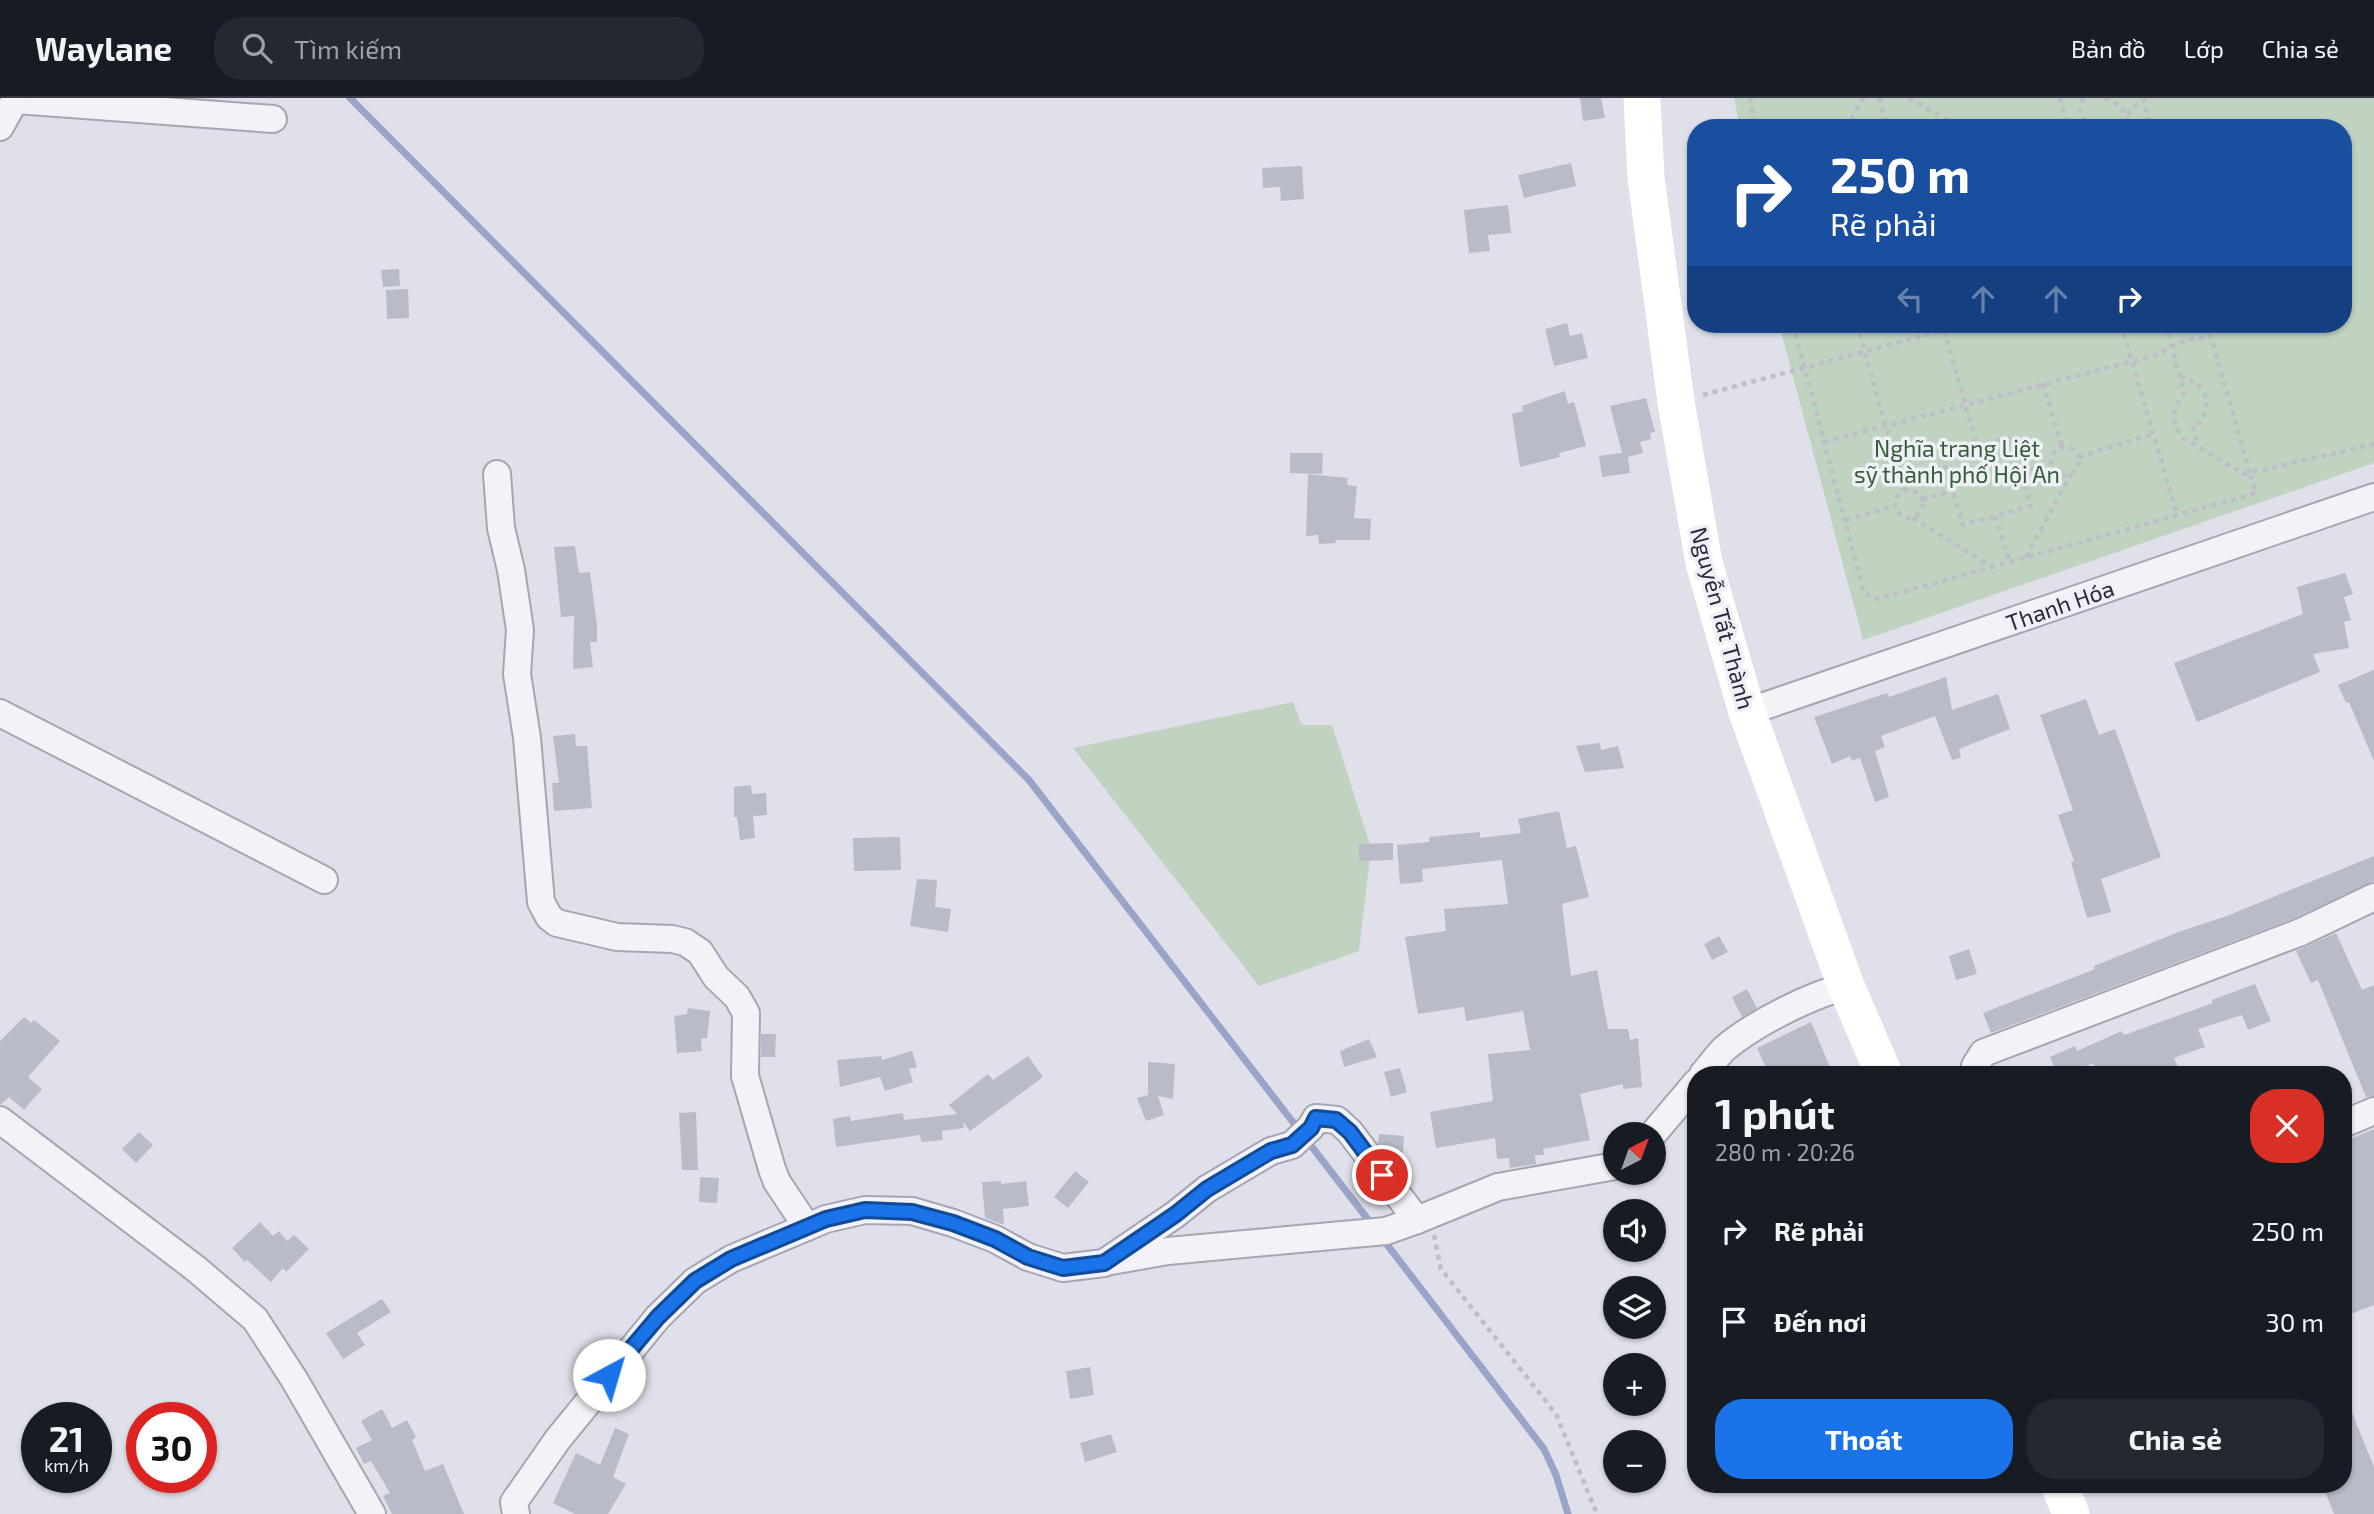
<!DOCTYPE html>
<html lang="vi">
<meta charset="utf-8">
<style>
body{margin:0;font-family:"Exo 2",sans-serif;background:#242831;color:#f1f3f6;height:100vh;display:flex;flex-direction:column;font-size:26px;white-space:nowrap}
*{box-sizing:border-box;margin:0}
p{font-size:23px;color:#9ea1a6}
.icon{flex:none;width:38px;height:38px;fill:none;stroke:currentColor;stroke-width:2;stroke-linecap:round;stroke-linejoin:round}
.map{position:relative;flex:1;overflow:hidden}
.drawer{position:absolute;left:1687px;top:968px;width:665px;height:427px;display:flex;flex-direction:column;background:#171b24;border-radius:28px;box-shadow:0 2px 5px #0004}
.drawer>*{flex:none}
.banner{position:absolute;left:1687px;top:21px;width:665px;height:214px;border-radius:28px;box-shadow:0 2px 5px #0004;background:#1a4fa0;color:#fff;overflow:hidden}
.needle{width:46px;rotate:41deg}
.buttons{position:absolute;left:1603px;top:1024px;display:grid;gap:14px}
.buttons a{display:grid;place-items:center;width:63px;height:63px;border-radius:50%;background:#171b24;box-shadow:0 2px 5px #0004;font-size:35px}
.speed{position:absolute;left:21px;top:1304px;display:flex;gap:14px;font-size:35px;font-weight:700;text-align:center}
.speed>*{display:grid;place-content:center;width:91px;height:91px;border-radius:50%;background:#171b24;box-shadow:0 2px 5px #0004;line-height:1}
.speed small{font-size:18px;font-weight:400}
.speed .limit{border:10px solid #d22;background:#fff;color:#111}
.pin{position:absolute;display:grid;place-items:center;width:60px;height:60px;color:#fff;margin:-30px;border:4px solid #fff;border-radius:50%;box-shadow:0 2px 7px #0007}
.me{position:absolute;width:77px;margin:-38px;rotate:39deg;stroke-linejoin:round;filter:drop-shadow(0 0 5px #0008)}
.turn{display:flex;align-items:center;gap:24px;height:147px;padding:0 28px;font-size:32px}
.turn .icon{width:91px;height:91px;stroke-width:2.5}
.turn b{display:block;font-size:49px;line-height:60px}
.lanes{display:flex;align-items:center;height:66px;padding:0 28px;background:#0003;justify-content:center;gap:35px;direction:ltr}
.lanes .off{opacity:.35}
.round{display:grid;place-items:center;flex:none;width:74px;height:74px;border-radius:28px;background:#242831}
.summary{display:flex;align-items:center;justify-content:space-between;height:119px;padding:0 28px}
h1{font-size:42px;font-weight:700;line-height:52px}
.action{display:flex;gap:14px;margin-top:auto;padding:14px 28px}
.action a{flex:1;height:80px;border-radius:28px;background:#1a73e8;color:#fff;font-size:28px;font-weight:700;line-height:80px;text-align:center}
.action a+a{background:#242831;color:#f1f3f6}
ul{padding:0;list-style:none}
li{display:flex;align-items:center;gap:21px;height:91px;padding:0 28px}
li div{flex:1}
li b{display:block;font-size:26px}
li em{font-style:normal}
header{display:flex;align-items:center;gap:42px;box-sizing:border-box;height:98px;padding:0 35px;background:#171b24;border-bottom:2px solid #363941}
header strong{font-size:33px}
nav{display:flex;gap:38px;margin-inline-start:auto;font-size:24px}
.search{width:490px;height:63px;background:#242831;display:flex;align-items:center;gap:18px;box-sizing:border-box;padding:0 24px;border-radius:28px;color:#9ea1a6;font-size:26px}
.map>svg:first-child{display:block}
.green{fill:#c0d3c0}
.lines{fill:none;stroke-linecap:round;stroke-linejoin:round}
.stream{stroke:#9aa4c9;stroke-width:7}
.building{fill:#b9bbc9}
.minor-casing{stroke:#a4a6b3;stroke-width:30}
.path{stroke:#bdbec7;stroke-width:4.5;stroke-dasharray:5 5;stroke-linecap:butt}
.minor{stroke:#f2f2f7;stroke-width:26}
.secondary{stroke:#fff;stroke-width:37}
.route-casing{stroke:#114b97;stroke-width:18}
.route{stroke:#1a73e8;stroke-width:12}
.labels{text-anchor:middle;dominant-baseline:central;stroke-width:7;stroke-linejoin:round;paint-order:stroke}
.park-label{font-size:23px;fill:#355c38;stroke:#eff0f6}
.street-label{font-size:23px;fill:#282a40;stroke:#eff0f6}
</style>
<header>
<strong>Waylane</strong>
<div class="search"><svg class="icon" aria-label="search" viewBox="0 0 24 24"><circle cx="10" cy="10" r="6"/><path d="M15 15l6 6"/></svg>Tìm kiếm</div>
<nav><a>Bản đồ</a><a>Lớp</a><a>Chia sẻ</a></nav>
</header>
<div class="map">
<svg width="2374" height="1416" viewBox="0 0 2374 1416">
<rect width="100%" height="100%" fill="#dfe0e9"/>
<g class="green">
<polygon points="1734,0 2374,0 2374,365 1863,542 1779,226 2343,226 2343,30 1740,30"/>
<polygon points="1293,604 1302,627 1332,627 1371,750 1359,853 1259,888 1073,650"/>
</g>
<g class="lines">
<g class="stream">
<polyline points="350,0 1029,682 1373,1128"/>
<polyline points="1382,1140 1544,1351 1556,1377 1568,1416"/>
</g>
</g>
<g class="building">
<polygon points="1580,0 1601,0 1605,20 1583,23"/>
<polygon points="1571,65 1576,88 1524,100 1518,77"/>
<polygon points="1302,68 1304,101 1281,103 1280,89 1263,90 1262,70"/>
<polygon points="1508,107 1511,135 1488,137 1490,153 1469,155 1464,112"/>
<polygon points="399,171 400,188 383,189 381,172"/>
<polygon points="408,191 409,220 387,221 386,192"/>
<polygon points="1567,225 1570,238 1582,235 1588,260 1554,268 1545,231"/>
<polygon points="1565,293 1568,306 1574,304 1586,348 1559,355 1560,359 1520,369 1512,316 1523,313 1522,308"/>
<polygon points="1646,300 1655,334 1650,335 1651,341 1640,344 1643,355 1628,359 1630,375 1602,379 1599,358 1622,355 1610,308"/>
<polygon points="1290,355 1323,355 1322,376 1290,375"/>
<polygon points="1308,376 1348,380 1347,387 1357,388 1354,420 1371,421 1370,442 1335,442 1336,445 1319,446 1318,437 1306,438"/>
<polygon points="575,448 579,475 590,474 597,527 597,544 590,544 593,569 573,571 574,518 561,519 554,449"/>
<polygon points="2345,475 2353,496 2344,499 2351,522 2344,524 2349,550 2313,556 2320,574 2197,624 2174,565 2303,516 2297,489"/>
<polygon points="2374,572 2374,663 2349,604 2346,605 2338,587"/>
<polygon points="1946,579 1952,612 1998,596 2010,631 1959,651 1961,660 1952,662 1935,618 1881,638 1885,649 1875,653 1889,699 1875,704 1860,660 1852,663 1850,658 1832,666 1814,619 1887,595 1889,599"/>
<polygon points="2086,601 2099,637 2115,631 2161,759 2101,781 2111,814 2087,820 2071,764 2074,763 2058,717 2073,712 2040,617"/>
<polygon points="575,636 576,648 587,648 592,710 554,713 552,685 559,685 553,638"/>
<polygon points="1600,645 1601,652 1618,648 1624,670 1585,674 1576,648"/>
<polygon points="751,687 752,696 766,695 767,717 753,718 755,740 740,742 737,719 734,719 734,689"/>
<polygon points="1559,713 1567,750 1576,748 1589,799 1562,806 1571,878 1597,872 1608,931 1628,931 1630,942 1638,940 1642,989 1623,991 1623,986 1580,996 1590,1042 1543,1051 1544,1057 1535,1057 1536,1066 1510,1070 1509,1060 1497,1061 1495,1040 1436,1050 1430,1014 1493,1003 1488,956 1530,952 1523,913 1466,923 1464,909 1418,916 1405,839 1446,833 1444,811 1508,806 1502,762 1422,771 1423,784 1400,786 1397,747 1429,744 1429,739 1480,734 1480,740 1521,735 1518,721"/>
<polygon points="900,739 901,772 854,773 853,740"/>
<polygon points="1393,745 1393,762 1359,763 1359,746"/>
<polygon points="2374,758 2374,783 2295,820 1991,935 1983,915 2095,871 2094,868 2181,833 2224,819"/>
<polygon points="917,781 937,782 935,809 951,811 948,834 910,828"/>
<polygon points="2336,835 2362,892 2374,887 2374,998 2366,999 2318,882 2311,885 2296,853"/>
<polygon points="1719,838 1728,854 1712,862 1704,846"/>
<polygon points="1969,851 1977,876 1956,882 1949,858"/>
<polygon points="2255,886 2271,923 2248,932 2242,917 2198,931 2205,949 2174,960 2181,976 2097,976 2093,965 2068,976 2057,976 2050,959 2075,948 2077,953 2122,933 2124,937 2213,905 2212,902"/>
<polygon points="1747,891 1757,910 1742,919 1732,899"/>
<polygon points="688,910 710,913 707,940 701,941 702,953 677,955 674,918 687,916"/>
<polygon points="24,919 31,925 34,922 60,943 28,979 42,991 24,1012 9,999 0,1007 0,943"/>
<polygon points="1811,924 1833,976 1769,976 1757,950"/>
<polygon points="761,936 776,936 775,959 761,959"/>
<polygon points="1369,941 1377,959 1344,969 1340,953"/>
<polygon points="912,953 917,969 909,971 913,984 885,993 880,979 840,989 837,962 881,958 882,962"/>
<polygon points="1028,958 1043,979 970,1033 963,1024 964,1030 942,1033 943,1042 924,1044 921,1043 920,1037 836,1049 833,1021 850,1018 851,1023 903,1015 904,1022 957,1016 949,1007 988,976 993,982"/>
<polygon points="1148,964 1175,966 1173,1001 1158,998 1164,1017 1146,1023 1137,1000 1148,997"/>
<polygon points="1400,970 1407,994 1391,999 1384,974"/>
<polygon points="696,1014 698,1072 682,1072 679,1015"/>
<polygon points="2374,1031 2374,1207 2343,1219 2343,1044"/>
<polygon points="139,1034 153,1047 136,1065 122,1051"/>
<polygon points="1379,1036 1404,1038 1403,1056 1385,1055 1378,1045"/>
<polygon points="1075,1073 1089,1084 1068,1110 1054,1099"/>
<polygon points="700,1079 719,1080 717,1105 699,1104"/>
<polygon points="1001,1083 1001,1086 1026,1083 1029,1108 1003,1111 1004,1126 1001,1126 985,1120 982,1084"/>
<polygon points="260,1124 273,1138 279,1133 287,1143 294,1137 309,1151 286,1174 283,1170 271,1184 247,1162 245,1164 232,1150"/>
<polygon points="382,1201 391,1214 357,1235 365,1247 343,1261 326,1235"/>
<polygon points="1090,1269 1094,1297 1070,1301 1066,1273"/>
<polygon points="2344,1295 2374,1369 2374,1416 2334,1416 2322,1386 2343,1386"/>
<polygon points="382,1311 392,1330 407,1322 416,1339 412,1342 425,1373 443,1366 464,1416 392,1416 383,1398 390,1395 371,1363 364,1366 356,1350 372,1342 361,1323"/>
<polygon points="615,1330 629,1336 613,1379 626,1386 608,1416 575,1416 553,1405 576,1355 600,1367"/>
<polygon points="1111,1336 1117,1354 1085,1364 1080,1345"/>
</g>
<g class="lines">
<g class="minor-casing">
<g id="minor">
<polyline points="16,2 273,21"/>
<polyline points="0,29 16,0"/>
<polyline points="497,376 501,430 511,472 520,532 517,576 527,640 541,804 549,819 557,825 617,839 672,841 685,844 700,854 716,879 737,899 746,915 745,978 772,1071 777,1084 807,1129"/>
<polyline points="1747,614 2374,399"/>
<polyline points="0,615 324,782"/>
<path d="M1703,976C1710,968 1717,958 1724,951C1753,926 1809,898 1846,888"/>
<polyline points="1979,976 1975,968 1983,955 2301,834 2374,799"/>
<polyline points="0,1022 195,1170 255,1221 294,1281 372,1416"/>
<polyline points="2343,1026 2374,1013"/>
<polyline points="1653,1036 1696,985"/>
<polyline points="1111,1163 1168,1153 1386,1133 1417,1122"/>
<polyline points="516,1416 514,1404 558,1341 658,1219 695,1183 731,1161 826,1121 865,1112 912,1113 953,1125 995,1141 1028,1159 1063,1170 1104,1165 1176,1116 1207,1091 1271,1053 1292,1047 1311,1029 1316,1020 1337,1022 1350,1034 1417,1122 1498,1089 1615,1068"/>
</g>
</g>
<g class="path">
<polyline points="1750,0 1755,30"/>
<polyline points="1879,0 1888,30"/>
<polyline points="1909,0 1961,30"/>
<polyline points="2060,0 2068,30"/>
<polyline points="2083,0 2080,15 2092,30"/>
<path d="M2104,0C2120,6 2127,14 2130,30"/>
<polyline points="2143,0 2151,30"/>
<polyline points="2127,16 2143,1"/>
<polyline points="1846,30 1862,2 1869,0"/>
<polyline points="1793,226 1864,495 1878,501 2256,395 2250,375 2374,346"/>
<polyline points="1857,226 1904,393"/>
<polyline points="2121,226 2177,417"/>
<path d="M2166,226L2184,296C2172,312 2171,322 2182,339L2244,376L2250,375"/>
<polyline points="2207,226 2250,375"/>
<path d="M2180,279C2207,285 2210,299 2202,324L2193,328L2197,346"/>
<polyline points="2043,285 2062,349"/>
<polyline points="1703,297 1944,232 1977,347"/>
<polygon points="2012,339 2031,408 1963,427 1942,357"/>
<path d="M1824,344L2160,256C2177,244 2189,240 2210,240"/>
<circle cx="2065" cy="363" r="14"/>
<polyline points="2079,359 2153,336"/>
<polyline points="2021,374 2051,366"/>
<circle cx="1909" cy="406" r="14"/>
<polyline points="1922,401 1953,393"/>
<polyline points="1995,418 2010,464"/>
<polyline points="1913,420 1990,468"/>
<polyline points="1846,422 1895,408"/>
<polyline points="2026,459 2072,375"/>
<polyline points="1434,1137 1441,1171 1556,1316 1597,1416"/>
</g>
<use href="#minor" class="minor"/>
<g class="secondary">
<polyline points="1642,0 1646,80 1676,304 1704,465 1747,614 1846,888 1884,976"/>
<polyline points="2059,1386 2071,1416"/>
</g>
</g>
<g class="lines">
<g class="route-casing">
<polyline id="route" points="609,1277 658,1219 695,1183 731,1161 826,1121 865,1112 912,1114 953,1125 995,1141 1028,1159 1063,1170 1104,1165 1176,1116 1207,1091 1271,1053 1292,1047 1311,1030 1316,1020 1336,1022 1350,1034 1382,1077"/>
</g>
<use href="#route" class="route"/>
</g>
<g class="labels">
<g class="park-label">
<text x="1957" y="350">Nghĩa trang Liệt<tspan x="1957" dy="26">sỹ thành phố Hội An</tspan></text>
</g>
<g class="street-label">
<text transform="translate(2060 507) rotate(-19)">Thanh Hóa</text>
<text transform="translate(1723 520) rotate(75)">Nguyễn Tất Thành</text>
</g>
</g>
</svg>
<div class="buttons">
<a><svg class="needle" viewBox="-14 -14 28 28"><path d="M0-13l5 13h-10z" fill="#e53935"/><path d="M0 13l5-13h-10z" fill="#9ea1a6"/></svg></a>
<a><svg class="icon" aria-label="sound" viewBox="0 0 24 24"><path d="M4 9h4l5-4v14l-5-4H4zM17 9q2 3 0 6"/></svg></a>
<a><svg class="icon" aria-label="layers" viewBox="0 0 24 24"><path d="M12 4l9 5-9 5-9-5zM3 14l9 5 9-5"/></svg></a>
<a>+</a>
<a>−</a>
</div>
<div class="speed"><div>21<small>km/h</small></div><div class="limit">30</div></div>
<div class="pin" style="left:1382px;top:1077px;background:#d93025"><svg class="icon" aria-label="arrive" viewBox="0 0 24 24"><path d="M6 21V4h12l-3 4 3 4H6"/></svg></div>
<svg class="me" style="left:609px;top:1277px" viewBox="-20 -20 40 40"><circle r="19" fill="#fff"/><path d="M0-13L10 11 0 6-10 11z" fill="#1a73e8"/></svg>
<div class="banner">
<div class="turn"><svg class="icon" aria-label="right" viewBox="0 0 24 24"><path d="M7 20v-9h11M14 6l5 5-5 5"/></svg><div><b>250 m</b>Rẽ phải</div></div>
<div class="lanes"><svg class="icon off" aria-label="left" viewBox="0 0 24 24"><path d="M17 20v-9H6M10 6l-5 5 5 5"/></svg><svg class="icon off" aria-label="ahead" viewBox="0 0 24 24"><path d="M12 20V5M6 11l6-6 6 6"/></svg><svg class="icon off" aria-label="ahead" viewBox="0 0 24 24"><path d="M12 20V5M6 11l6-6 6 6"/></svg><svg class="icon" aria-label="right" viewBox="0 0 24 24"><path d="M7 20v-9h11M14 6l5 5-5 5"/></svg></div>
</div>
<section class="drawer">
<div class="summary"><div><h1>1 phút</h1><p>280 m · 20:26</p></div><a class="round" style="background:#d93025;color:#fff"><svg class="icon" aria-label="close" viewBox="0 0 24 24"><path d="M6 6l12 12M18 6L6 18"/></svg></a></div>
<ul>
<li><svg class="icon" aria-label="right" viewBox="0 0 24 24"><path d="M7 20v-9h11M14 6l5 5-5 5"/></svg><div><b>Rẽ phải</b></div><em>250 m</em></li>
<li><svg class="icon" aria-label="arrive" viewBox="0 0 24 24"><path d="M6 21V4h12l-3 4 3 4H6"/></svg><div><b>Đến nơi</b></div><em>30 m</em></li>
</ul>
<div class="action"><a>Thoát</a><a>Chia sẻ</a></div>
</section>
</div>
